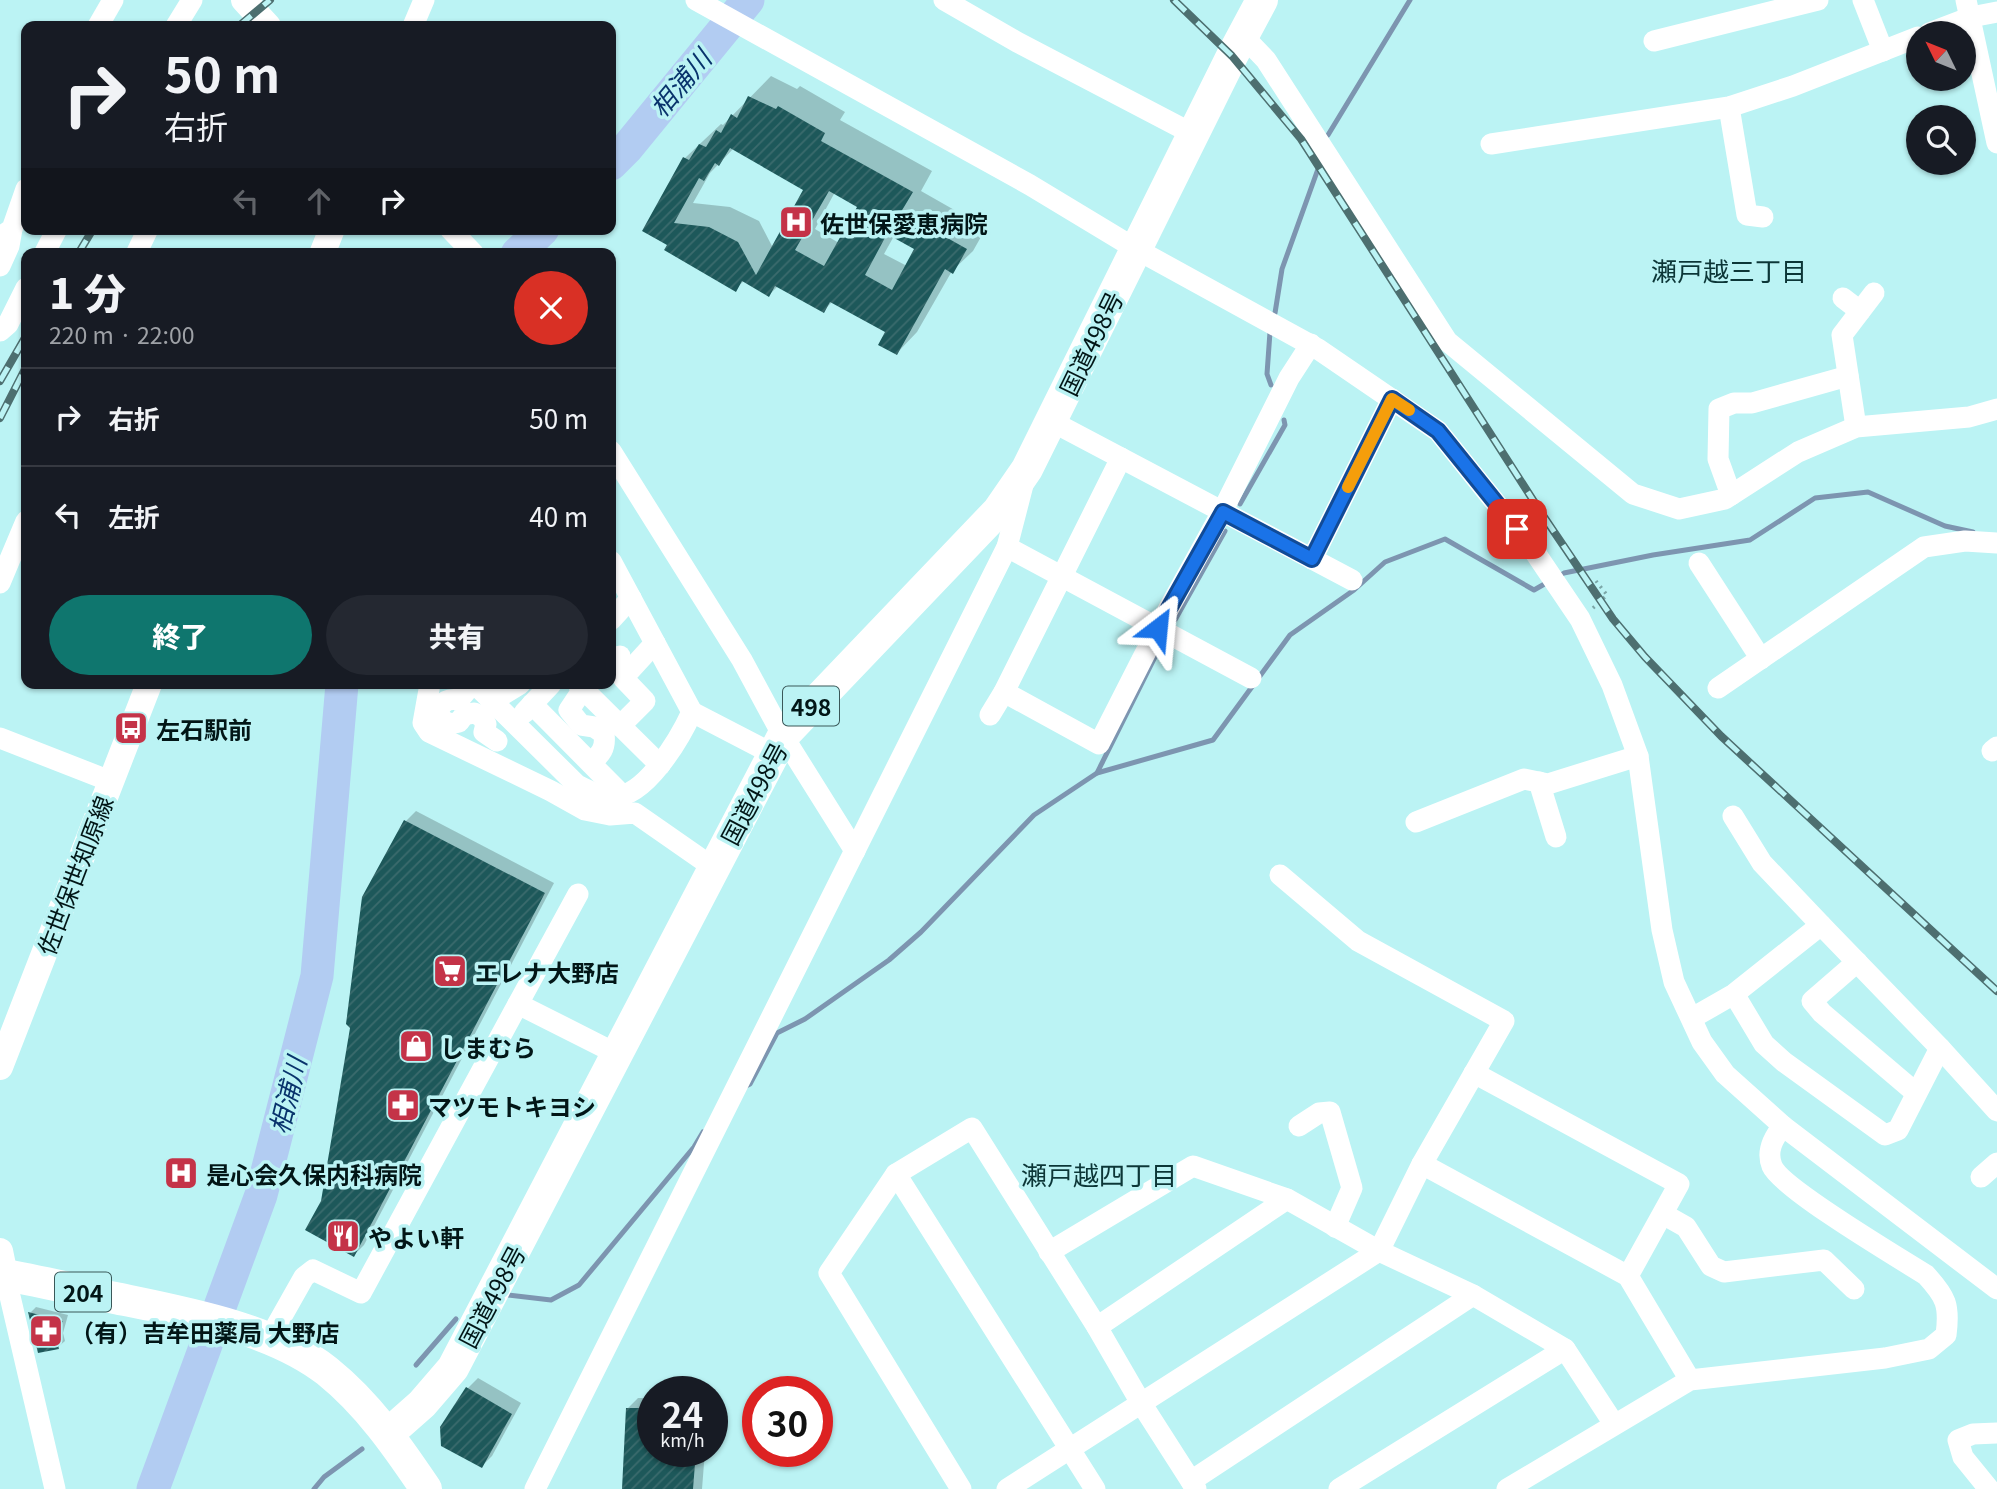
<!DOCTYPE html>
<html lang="ja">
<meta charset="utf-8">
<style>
body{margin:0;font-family:Georgia,"Noto Sans JP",serif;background:#242831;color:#f1f3f6;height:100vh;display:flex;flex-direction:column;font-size:26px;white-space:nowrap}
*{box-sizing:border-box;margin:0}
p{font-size:23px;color:#9ea1a6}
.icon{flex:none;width:38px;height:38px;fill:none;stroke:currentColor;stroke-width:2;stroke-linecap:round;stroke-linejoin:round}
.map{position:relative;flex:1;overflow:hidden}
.drawer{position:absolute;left:21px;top:248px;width:595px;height:441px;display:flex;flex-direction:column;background:#171b24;border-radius:14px;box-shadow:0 2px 5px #0004}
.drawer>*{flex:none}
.guide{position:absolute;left:21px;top:21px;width:595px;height:214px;border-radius:14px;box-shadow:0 2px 5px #0004;background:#171b24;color:#f1f3f6;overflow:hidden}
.needle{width:46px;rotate:313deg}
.buttons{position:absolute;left:1906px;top:21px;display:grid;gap:14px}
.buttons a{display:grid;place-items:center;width:70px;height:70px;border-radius:50%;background:#171b24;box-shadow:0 2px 5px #0004;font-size:35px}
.speed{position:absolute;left:637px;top:1376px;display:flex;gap:14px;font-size:35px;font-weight:700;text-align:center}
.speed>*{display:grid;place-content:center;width:91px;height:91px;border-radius:50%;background:#171b24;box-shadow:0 2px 5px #0004;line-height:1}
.speed small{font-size:18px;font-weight:400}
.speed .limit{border:10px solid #d22;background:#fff;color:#111}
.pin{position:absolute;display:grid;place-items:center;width:60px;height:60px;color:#fff;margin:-30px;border-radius:14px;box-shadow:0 4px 10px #0006}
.me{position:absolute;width:77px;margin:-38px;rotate:29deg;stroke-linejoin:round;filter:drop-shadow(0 0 5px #0008)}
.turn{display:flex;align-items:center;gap:24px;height:147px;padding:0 28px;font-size:32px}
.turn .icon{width:91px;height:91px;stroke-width:2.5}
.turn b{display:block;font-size:49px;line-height:60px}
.lanes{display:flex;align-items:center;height:66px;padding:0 28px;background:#0003;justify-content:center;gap:35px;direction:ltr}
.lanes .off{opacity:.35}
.round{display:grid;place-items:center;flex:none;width:74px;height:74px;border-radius:37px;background:#242831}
.head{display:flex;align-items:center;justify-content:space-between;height:119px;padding:0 28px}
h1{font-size:42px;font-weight:800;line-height:52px}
.primary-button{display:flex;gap:14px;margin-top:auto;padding:14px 28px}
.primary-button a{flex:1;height:80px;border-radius:42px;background:#0f766e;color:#fff;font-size:28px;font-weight:800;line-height:80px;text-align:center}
.primary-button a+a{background:#242831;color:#f1f3f6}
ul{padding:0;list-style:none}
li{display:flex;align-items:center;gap:21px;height:98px;padding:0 28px;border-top:2px solid #363941}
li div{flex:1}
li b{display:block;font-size:26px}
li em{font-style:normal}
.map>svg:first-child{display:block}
.shadow{fill:#0003;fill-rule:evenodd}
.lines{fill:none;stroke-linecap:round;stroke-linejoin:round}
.stream{stroke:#7d95b0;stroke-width:5}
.river{stroke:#b2ccf2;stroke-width:33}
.building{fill:url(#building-hatch);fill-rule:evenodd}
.path{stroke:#7ba6a7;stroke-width:3.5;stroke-dasharray:2 5;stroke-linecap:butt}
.minor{stroke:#fff;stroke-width:21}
.major{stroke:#fff;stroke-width:26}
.highway{stroke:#fff;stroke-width:32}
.rail-casing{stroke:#4d6f70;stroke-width:8}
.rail{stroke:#bbf3f4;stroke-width:5;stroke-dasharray:16;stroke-linecap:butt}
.route-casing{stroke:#114b97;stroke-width:18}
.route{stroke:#1a73e8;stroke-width:12}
.slow{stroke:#f59e0b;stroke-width:12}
.labels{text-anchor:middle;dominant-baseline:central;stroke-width:7;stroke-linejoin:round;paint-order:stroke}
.shield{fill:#bbf3f4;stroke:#3a5859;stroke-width:2}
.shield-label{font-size:23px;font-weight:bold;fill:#021617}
.poi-label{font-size:24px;font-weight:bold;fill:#021617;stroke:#bbf3f4;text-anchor:start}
.street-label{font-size:24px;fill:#021617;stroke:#bbf3f4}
.water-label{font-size:26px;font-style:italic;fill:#09336c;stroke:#bbf3f4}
.neighbourhood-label{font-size:26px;fill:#0c3637;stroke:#bbf3f4}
</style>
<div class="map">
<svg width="1997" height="1489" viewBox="0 0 1997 1489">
<defs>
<pattern id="building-hatch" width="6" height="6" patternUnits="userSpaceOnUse" patternTransform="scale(1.75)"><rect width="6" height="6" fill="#1d585a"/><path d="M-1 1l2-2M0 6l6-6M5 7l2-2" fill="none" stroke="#3b6b6d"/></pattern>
</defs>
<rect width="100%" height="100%" fill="#bbf3f4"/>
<g class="shadow">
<path d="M771,76L797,89L800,86L845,112L840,120L932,171L921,191L986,228L973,251L952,271L917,332L897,353L887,332L833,301L823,311L778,286L769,295L744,281L735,289L666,250L685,158L721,124L723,125ZM734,148L806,190L773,248L759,221L730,207L693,203L710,173ZM835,192L860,206L839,243L815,229ZM894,236L917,248L907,266L884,254Z"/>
<polygon points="416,811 554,883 364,1245 354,1255 323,1201 406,821"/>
<polygon points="36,1307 68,1315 63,1333 65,1341 58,1347 30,1313"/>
<polygon points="478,1378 521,1403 492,1456 482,1466 442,1427 468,1388"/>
<polygon points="638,1398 653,1398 653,1451 705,1451 702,1489 624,1489 628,1408"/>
</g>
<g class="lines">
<g class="stream">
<polyline points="1328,135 1410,0"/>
<polyline points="1275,313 1282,269 1318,169"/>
<polyline points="1270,332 1267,374 1271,385"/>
<polyline points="1240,504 1285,425 1284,420"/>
<polyline points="1556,578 1564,573 1653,555 1750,540 1815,498 1868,492 1945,526 1973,532"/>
<polyline points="1175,620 1225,531"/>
<polyline points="1097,773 1162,643"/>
<polyline points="744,1087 750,1084 777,1033 805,1019 889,960 921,932 1034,815 1097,773 1213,740 1290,635 1354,590 1385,562 1445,539 1534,590 1548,582"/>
<polyline points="508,1295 551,1300 579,1285 694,1147 703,1132"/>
<polyline points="416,1365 456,1319"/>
<polyline points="314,1489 324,1477 362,1449"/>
</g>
<g class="river">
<polyline points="611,164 627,148 748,0"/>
<polyline points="517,254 543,229"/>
<polyline points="153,1489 261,1195 317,976 342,684"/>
</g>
</g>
<g class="building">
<path d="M748,96L776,109L778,106L825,133L821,141L913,192L901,212L967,249L953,274L945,269L897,355L878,345L885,332L830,302L824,313L775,286L769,297L742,281L736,292L664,250L667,245L642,231L683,157L689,160L699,144L706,147L716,130L721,133L731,114L737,118ZM730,148L803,190L756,275L738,242L709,227L674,223L699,178L704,181L715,163L719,166ZM829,191L857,207L824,266L795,250ZM887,234L914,249L892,290L865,275Z"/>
<polygon points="404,820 545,893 354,1257 305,1230 321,1201 350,1028 346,1024 362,897"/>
<polygon points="28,1312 63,1321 57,1340 59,1349 38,1353"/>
<polygon points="466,1387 512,1414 482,1468 441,1446 440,1427"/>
<polygon points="626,1408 653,1408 653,1451 696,1451 693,1489 622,1489"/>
</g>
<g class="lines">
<polyline class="path" points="1593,608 1607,595 1596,581"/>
<g class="minor">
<polyline points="696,0 1030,185 1136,249 1318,349 1438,431 1532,548 1580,619 1612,685 1638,756 1662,930 1674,982 1702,1042 1725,1074 1783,1126 1997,1289"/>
<polyline points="944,0 1017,42 1193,134"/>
<polyline points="1863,0 1883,51"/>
<polyline points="1966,0 1997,143"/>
<polyline points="98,26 113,0"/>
<polyline points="176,26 192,0"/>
<polyline points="413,26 424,0"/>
<polyline points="1929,33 1971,17 1997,12"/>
<polyline points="1243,36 1266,60 1447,341 1633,494 1679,509 1725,499 1798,452 1856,427 1969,417 1997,409"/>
<polyline points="1654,41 1818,0"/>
<polyline points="1729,107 1747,215 1763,217"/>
<polyline points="1491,144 1729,107 1793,86 1918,37"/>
<polyline points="450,229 474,254"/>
<polyline points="0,237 12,229 26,189"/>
<polyline points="44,254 57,229"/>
<polyline points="136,254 148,229"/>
<polyline points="0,266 9,246 12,229"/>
<polyline points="1843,298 1860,311"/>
<polyline points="0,331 8,324 26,288"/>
<polyline points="1051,421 1352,580"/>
<polyline points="1856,427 1842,335 1874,293"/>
<polyline points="611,451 742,660 783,736 855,851"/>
<polyline points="1731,495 1718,459 1719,409 1734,403 1752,403 1848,376"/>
<polyline points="1007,547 1251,678"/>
<polyline points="1312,559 1392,399"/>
<polyline points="1699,563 1761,659"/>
<polyline points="0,583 26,521"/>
<polyline points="611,620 631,598"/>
<polyline points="611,665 620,656"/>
<polyline points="430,684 423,723 429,732 551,791 585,810 610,815 635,813 714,868"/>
<path d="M472,684L459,700C448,698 443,701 438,711L442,720L450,724L459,722L464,715L474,713L481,716L486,724L484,732L497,741"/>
<path d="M475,684L577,785C589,791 600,797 613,797C646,797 680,738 692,712L611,561"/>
<polyline points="578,684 660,765"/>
<polyline points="1718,688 1924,547 1965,541 1997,543"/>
<path d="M583,689L569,710L581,725L594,727L604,734C606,748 601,754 591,763"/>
<polyline points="1004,692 1099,744 1158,628 1222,512 1289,378 1311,344"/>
<polyline points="491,702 520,684"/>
<polyline points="532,704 622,795"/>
<polyline points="692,712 773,754"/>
<polyline points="524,713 551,684"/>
<polyline points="990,715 1004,692 1121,458"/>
<polyline points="620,726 645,701 623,678 655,643"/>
<polyline points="0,738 110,781"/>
<polyline points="1992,751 1997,747"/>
<polyline points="1539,782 1556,837"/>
<polyline points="1733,816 1762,863 1821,925"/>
<polyline points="1416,822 1524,779 1548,784 1638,756"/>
<polyline points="1857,962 1812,1001 1822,1013 1916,1093"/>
<polyline points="518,1004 578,894"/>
<polyline points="1692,1018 1734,994 1821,925 1940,1048 1898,1130 1885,1135 1784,1062 1764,1044 1734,994"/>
<polyline points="1940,1048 1997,1111"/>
<polyline points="1474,1073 1679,1184 1628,1276"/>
<polyline points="1299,1126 1319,1113 1330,1112 1352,1188 1335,1227"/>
<polyline points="1422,1164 1628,1276 1690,1380"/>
<polyline points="896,1174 1095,1489"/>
<polyline points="1981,1177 1997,1163"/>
<polyline points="1663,1214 1686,1227 1711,1266 1724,1272 1824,1260 1854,1289"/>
<polyline points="1049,1252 1193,1166 1287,1199 1379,1251 1473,1295 1565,1349 1614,1424"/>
<polyline points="5,1275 55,1489"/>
<polyline points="1097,1327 1287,1199"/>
<polyline points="269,1339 304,1277 313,1270 361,1293 518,1004 617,1054"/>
<polyline points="1191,1481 1473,1295"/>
<polyline points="535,1489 1007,547 1023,485"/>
<polyline points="961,1489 829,1273 896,1174 972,1128 1097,1327 1141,1403 1196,1489"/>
<polyline points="1007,1489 1379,1251 1422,1164 1504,1021 1358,941 1280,875"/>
<polyline points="1339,1489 1565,1349"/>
<path d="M1507,1489L1690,1380L1885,1358L1929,1349L1946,1335C1950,1305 1946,1297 1926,1275C1899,1258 1781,1188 1772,1166C1766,1151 1773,1138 1783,1126"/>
<polyline points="1989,1489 1963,1457 1958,1440 1973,1434 1997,1433"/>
</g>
<g class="major">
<polyline points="244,0 268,26"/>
<polyline points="322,254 332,229"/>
<polyline points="0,1067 149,684"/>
<polyline points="0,1251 5,1275"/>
</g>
<g class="highway">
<path d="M0,1274C39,1281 77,1290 115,1298C183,1312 272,1328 327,1371C368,1404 397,1446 426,1489"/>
<polyline points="388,1434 422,1404 453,1368 783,736 998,511 1027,469 1232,56 1262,0"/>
</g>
<g class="rail-casing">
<g id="rail">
<polyline points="1174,0 1232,56 1301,139 1542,514 1613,619 1645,657 1721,736 1997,991"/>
<polyline points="239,26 270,0"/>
<polyline points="78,254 93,229"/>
<polyline points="0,381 26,336"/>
<polyline points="0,418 26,367"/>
</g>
</g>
<use href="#rail" class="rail"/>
</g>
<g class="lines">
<g class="route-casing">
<polyline id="route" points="1158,628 1223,512 1312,559 1392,399 1438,431 1517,529"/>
</g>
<use href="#route" class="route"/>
<polyline class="slow" points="1348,487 1392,399 1409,410"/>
</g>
<defs>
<g id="hospital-square" transform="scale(1.75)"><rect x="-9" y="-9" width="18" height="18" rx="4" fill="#c43348" stroke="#bbf3f4"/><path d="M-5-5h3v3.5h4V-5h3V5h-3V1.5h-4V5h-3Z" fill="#fff"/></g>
<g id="bus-square" transform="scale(1.75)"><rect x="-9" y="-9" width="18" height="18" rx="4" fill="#c43348" stroke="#bbf3f4"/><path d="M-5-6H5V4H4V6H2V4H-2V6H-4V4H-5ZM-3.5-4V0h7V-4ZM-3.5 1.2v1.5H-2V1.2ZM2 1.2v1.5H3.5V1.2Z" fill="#fff"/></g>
<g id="supermarket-square" transform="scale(1.75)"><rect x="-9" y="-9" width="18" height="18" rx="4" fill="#c43348" stroke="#bbf3f4"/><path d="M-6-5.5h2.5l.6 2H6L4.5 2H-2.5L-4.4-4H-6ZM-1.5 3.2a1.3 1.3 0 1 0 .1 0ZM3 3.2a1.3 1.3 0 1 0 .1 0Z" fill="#fff"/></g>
<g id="shop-square" transform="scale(1.75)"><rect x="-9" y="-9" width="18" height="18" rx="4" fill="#c43348" stroke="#bbf3f4"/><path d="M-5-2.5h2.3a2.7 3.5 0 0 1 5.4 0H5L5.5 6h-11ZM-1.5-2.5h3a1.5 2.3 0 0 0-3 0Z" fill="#fff"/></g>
<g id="pharmacy-square" transform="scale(1.75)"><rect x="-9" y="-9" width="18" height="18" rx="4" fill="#c43348" stroke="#bbf3f4"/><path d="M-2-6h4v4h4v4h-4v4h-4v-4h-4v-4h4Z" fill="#fff"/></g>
<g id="restaurant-square" transform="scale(1.75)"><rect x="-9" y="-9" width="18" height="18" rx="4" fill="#c43348" stroke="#bbf3f4"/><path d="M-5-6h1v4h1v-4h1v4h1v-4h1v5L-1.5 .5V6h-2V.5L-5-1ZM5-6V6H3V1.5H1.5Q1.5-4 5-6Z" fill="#fff"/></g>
</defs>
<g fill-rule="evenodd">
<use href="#hospital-square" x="796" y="222"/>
<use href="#bus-square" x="131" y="728"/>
<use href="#supermarket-square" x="450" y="971"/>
<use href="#shop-square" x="416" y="1046"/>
<use href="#pharmacy-square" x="403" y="1105"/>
<use href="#hospital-square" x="181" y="1173"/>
<use href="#restaurant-square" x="343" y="1236"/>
<use href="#pharmacy-square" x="46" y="1331"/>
</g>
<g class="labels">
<g class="shield">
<rect x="783" y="686.5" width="56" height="39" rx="5"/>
<rect x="55" y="1272.5" width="56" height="39" rx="5"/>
</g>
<g class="shield-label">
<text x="811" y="706">498</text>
<text x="83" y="1292">204</text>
</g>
<g class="poi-label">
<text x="820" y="222">佐世保愛恵病院</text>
<text x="156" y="728">左石駅前</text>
<text x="475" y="971">エレナ大野店</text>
<text x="440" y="1046">しまむら</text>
<text x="428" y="1105">マツモトキヨシ</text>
<text x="206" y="1173">是心会久保内科病院</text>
<text x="368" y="1236">やよい軒</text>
<text x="70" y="1331">（有）吉牟田薬局 大野店</text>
</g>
<g class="street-label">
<text transform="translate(1090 343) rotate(-64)">国道498号</text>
<text transform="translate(753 793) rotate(-62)">国道498号</text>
<text transform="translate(74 875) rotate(-69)">佐世保世知原線</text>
<text transform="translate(491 1296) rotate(-62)">国道498号</text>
</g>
<g class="water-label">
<text transform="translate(679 82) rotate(-50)">相浦川</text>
<text transform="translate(286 1095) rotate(-76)">相浦川</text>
</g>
<g class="neighbourhood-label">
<text x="1729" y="269">瀬戸越三丁目</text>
<text x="1099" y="1173">瀬戸越四丁目</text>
</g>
</g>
</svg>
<div class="buttons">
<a><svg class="needle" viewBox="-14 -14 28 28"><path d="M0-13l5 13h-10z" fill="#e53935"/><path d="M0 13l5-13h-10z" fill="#9ea1a6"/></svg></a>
<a><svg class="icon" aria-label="search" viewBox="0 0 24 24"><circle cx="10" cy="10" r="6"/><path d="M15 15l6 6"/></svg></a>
</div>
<div class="speed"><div>24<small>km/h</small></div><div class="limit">30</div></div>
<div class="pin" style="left:1517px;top:529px;background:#d93025"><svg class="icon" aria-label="arrive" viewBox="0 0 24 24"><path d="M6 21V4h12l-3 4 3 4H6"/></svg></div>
<svg class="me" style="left:1158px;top:628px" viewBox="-20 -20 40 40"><path d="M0-17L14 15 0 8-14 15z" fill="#1a73e8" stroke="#fff" stroke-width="4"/></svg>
<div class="guide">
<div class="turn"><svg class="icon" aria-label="right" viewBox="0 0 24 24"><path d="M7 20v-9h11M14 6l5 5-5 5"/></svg><div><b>50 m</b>右折</div></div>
<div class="lanes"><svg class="icon off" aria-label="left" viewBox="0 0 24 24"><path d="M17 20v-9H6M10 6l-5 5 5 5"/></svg><svg class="icon off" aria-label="ahead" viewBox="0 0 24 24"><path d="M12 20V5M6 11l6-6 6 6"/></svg><svg class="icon" aria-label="right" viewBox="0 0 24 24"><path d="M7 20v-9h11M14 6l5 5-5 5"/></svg></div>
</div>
<section class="drawer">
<div class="head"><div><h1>1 分</h1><p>220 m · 22:00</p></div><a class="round" style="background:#d93025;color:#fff"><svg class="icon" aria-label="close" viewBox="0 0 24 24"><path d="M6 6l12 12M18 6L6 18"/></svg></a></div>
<ul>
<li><svg class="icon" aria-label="right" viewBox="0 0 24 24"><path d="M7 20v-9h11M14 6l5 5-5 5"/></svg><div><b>右折</b></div><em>50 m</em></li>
<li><svg class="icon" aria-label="left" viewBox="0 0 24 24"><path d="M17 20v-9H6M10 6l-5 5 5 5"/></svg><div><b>左折</b></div><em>40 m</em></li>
</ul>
<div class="primary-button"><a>終了</a><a>共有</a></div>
</section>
</div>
